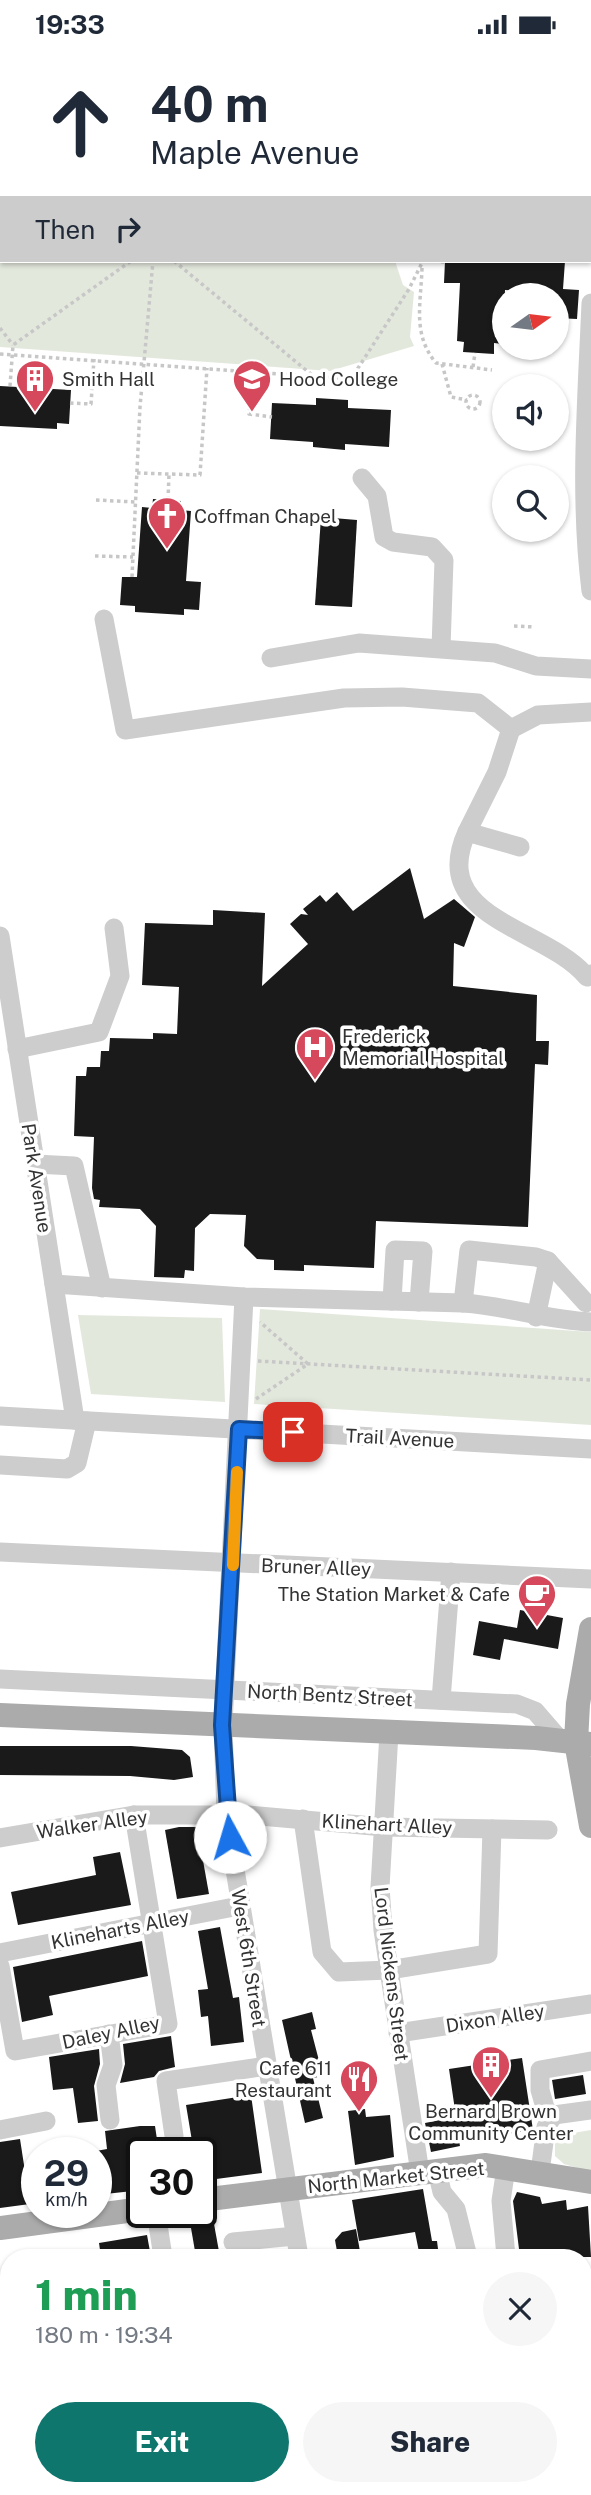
<!DOCTYPE html>
<meta charset="utf-8">
<style>
body{margin:0;font-family:"Public Sans",sans-serif;background:#f6f6f7;color:#1f2937;height:100vh;display:flex;flex-direction:column;font-size:26px;white-space:nowrap}
*{box-sizing:border-box;margin:0}
p{font-size:23px;color:#747a83}
.icon{flex:none;width:38px;height:38px;fill:none;stroke:currentColor;stroke-width:2;stroke-linecap:round;stroke-linejoin:round}
.map{position:relative;flex:1;overflow:hidden}
.details{position:absolute;left:0px;top:2200px;width:592px;height:247px;display:flex;flex-direction:column;background:#fff;border-radius:28px 28px 0 0;box-shadow:0 2px 5px #0004}
.details>*{flex:none}
.hud{position:absolute;left:0px;top:0px;width:592px;height:214px;box-shadow:0 2px 5px #0004;background:#fff;color:#1f2937;overflow:hidden}
.needle{width:46px;rotate:76deg}
.buttons{position:absolute;left:492px;top:234px;display:grid;gap:14px}
.buttons a{display:grid;place-items:center;width:77px;height:77px;border-radius:50%;background:#fff;box-shadow:0 2px 5px #0004;font-size:35px}
.speed{position:absolute;left:21px;top:2088px;display:flex;gap:14px;font-size:35px;font-weight:700;text-align:center}
.speed>*{display:grid;place-content:center;width:91px;height:91px;border-radius:50%;background:#fff;box-shadow:0 2px 5px #0004;line-height:1}
.speed small{font-size:18px;font-weight:400}
.speed .limit{border:4px solid #111;border-radius:10px;background:#fff;color:#111}
.pin{position:absolute;display:grid;place-items:center;width:60px;height:60px;color:#fff;margin:-30px;border-radius:14px;box-shadow:0 4px 10px #0006}
.me{position:absolute;width:77px;margin:-38px;rotate:354deg;stroke-linejoin:round;filter:drop-shadow(0 0 5px #0008)}
.turn{display:flex;align-items:center;gap:24px;height:147px;padding:0 35px;font-size:32px}
.turn .icon{width:91px;height:91px;stroke-width:2.5}
.turn b{display:block;font-size:49px;line-height:60px}
.then{display:flex;align-items:center;height:66px;padding:0 35px;background:#0003;gap:14px;font-size:26px}
.round{display:grid;place-items:center;flex:none;width:74px;height:74px;border-radius:37px;background:#f6f6f7}
.headline{display:flex;align-items:center;justify-content:space-between;height:119px;padding:0 35px}
h1{font-size:42px;font-weight:800;line-height:52px;color:#1e9e55}
.button{display:flex;gap:14px;margin-top:auto;padding:14px 35px}
.button a{flex:1;height:80px;border-radius:42px;background:#0f766e;color:#fff;font-size:28px;font-weight:800;line-height:80px;text-align:center}
.button a+a{background:#f6f6f7;color:#1f2937}
.status{display:flex;justify-content:space-between;align-items:center;height:49px;padding:0 35px;background:#fff;direction:ltr}
.status svg{height:19px;fill:currentColor}
.map>svg:first-child{display:block}
.green{fill:#e3e8dd}
.building{fill:#1a1a1a}
.lines{fill:none;stroke-linecap:round;stroke-linejoin:round}
.path{stroke:#c7c7c7;stroke-width:3.5;stroke-dasharray:3.5 3.5;stroke-linecap:butt}
.minor{stroke:#cdcdcd;stroke-width:19}
.major{stroke:#ababab;stroke-width:24}
.route-casing{stroke:#114b97;stroke-width:18}
.route{stroke:#1a73e8;stroke-width:12}
.slow{stroke:#f59e0b;stroke-width:12}
.labels{text-anchor:middle;dominant-baseline:central;stroke-width:7;stroke-linejoin:round;paint-order:stroke}
.poi-label{font-size:19px;fill:#333;stroke:#fff;text-anchor:start}
.street-label{font-size:19px;fill:#333;stroke:#fff}
</style>
<div class="status"><b>19:33</b><svg viewBox="0 0 49 12"><path d="M0 12V9h3v3zM5 12V6h3v6zM10 12V3h3v9zM15 12V0h3v12zM26 1h20v11H26zM47 4h2v5h-2z"/></svg></div>
<div class="map">
<svg width="591" height="2446" viewBox="0 0 591 2446">
<rect width="100%" height="100%" fill="#fff"/>
<g class="green">
<polygon points="0,75 2,212 395,212 403,236 414,243 410,288 414,297 330,322 0,298"/>
<polygon points="260,1260 591,1283 591,1376 254,1355"/>
<polygon points="78,1266 222,1269 225,1353 91,1345"/>
<polygon points="591,2081 591,2123 564,2115 555,2107 555,2092 561,2086"/>
</g>
<g class="building">
<polygon points="445,212 565,212 563,240 579,241 577,270 556,269 556,247 533,247 533,242 505,241 503,295 494,294 494,305 463,303 464,293 457,292 460,234 444,234"/>
<polygon points="0,337 71,341 69,375 57,374 57,380 0,377"/>
<polygon points="316,349 348,351 348,359 391,361 389,398 345,395 345,401 313,398 313,393 270,390 272,354 316,356"/>
<polygon points="153,450 181,452 180,461 191,462 186,532 201,533 199,561 184,560 184,566 135,563 135,557 120,556 122,528 137,528 142,458 152,459"/>
<polygon points="321,468 357,471 352,558 315,556"/>
<polygon points="410,819 424,870 454,850 475,868 464,898 454,894 453,937 537,946 536,992 549,992 548,1016 535,1015 528,1178 376,1172 374,1219 304,1216 304,1222 274,1221 274,1211 257,1210 244,1197 246,1166 210,1165 195,1179 194,1222 185,1221 184,1229 154,1228 156,1177 140,1160 99,1158 100,1151 94,1150 92,1139 94,1088 74,1087 76,1027 86,1027 87,1018 100,1018 101,1002 109,1002 110,989 153,990 153,984 177,985 179,938 142,936 145,874 213,876 213,861 265,864 262,937 308,895 290,875 301,865 308,866 303,860 320,846 326,853 337,843 353,862"/>
<polygon points="520,1561 563,1569 558,1600 504,1590 500,1611 473,1606 479,1572 517,1579"/>
<polygon points="0,1697 131,1697 182,1701 190,1708 193,1728 174,1731 130,1727 0,1726"/>
<polygon points="179,1778 197,1778 209,1845 177,1850 165,1781"/>
<polygon points="120,1803 131,1856 18,1876 11,1843 96,1826 93,1808"/>
<polygon points="220,1878 233,1949 239,1948 244,1993 211,1997 208,1967 201,1968 198,1941 208,1940 198,1882"/>
<polygon points="142,1892 148,1927 49,1947 53,1966 22,1973 13,1918"/>
<polygon points="312,1963 316,1980 311,1981 323,2027 313,2029 323,2069 305,2074 282,1971"/>
<polygon points="171,1987 175,2018 159,2022 154,2028 120,2034 125,2015 123,1995"/>
<polygon points="99,2000 100,2015 94,2037 98,2072 78,2074 73,2039 53,2041 49,2008"/>
<polygon points="522,2009 533,2081 459,2092 460,2097 431,2103 425,2074 456,2068 449,2020"/>
<polygon points="583,2026 586,2045 555,2050 552,2031"/>
<polygon points="251,2046 262,2124 201,2132 201,2104 194,2104 186,2056"/>
<polygon points="365,2060 366,2068 390,2066 394,2108 355,2116 348,2062"/>
<polygon points="140,2077 155,2077 159,2104 142,2104 142,2141 96,2146 96,2102 107,2100 105,2082"/>
<polygon points="20,2090 30,2155 0,2159 0,2093"/>
<polygon points="423,2140 432,2192 437,2192 439,2208 420,2208 415,2183 359,2192 352,2151"/>
<polygon points="517,2143 540,2148 542,2155 566,2151 567,2161 588,2157 591,2208 520,2208 513,2152"/>
<polygon points="214,2175 220,2208 196,2208 191,2179"/>
<polygon points="356,2180 361,2208 338,2208 335,2191 342,2183"/>
<polygon points="147,2186 151,2208 101,2208 99,2194"/>
</g>
<g class="lines">
<g class="path">
<polyline points="56,2 56,0"/>
<polyline points="0,22 2,23"/>
<polyline points="0,68 2,68"/>
<polyline points="0,115 2,115"/>
<polyline points="0,183 2,183"/>
<polyline points="174,212 312,326"/>
<polyline points="434,212 445,213"/>
<path d="M422,219C421,255 412,285 436,314L492,321"/>
<polyline points="0,279 13,296"/>
<polyline points="0,305 351,330 409,240 423,212"/>
<polyline points="442,315 451,348 467,351"/>
<polyline points="473,318 475,304"/>
<polyline points="254,323 249,365 272,368"/>
<polyline points="10,337 13,296 131,212"/>
<circle cx="473" cy="353" r="7"/>
<polyline points="70,354 91,355 94,310"/>
<polyline points="137,424 200,426 207,319"/>
<polyline points="96,451 135,453"/>
<polyline points="168,451 169,425"/>
<polyline points="95,507 133,508"/>
<polyline points="132,528 140,358 153,212"/>
<polyline points="514,577 535,578"/>
<polyline points="258,1312 591,1331"/>
<polyline points="256,1350 308,1315 260,1273"/>
<polyline points="583,2381 591,2379"/>
<polyline points="583,2408 591,2406"/>
<polyline points="583,2419 591,2417"/>
<polyline points="583,2431 591,2430"/>
<polyline points="382,2441 403,2438"/>
<polyline points="515,2443 539,2438"/>
<polyline points="199,2446 254,2438"/>
</g>
<g class="minor">
<polyline points="322,0 350,2"/>
<polyline points="590,79 591,79"/>
<path d="M591,254C587,351 579,446 591,542"/>
<polyline points="362,429 377,447 384,488 393,493 432,498 444,511 441,599"/>
<polyline points="104,570 125,681 344,649 402,648 478,654 511,680"/>
<polyline points="271,609 359,594 495,604 536,617 591,620"/>
<polyline points="511,680 497,723 467,783 520,798"/>
<polyline points="511,680 538,666 591,663"/>
<path d="M467,783C427,871 546,878 587,928L591,925"/>
<polyline points="0,887 75,1371"/>
<polyline points="17,1000 99,983 120,927 114,879"/>
<polyline points="35,1115 74,1117 102,1239"/>
<path d="M54,1235L244,1248L463,1254C508,1257 546,1271 591,1273"/>
<polyline points="244,1248 223,1676 226,1766 299,2208"/>
<polyline points="392,1252 395,1201 423,1202 419,1253"/>
<polyline points="463,1254 469,1201 536,1208 548,1212 586,1254"/>
<polyline points="536,1268 548,1212"/>
<polyline points="0,1367 591,1400"/>
<polyline points="0,1416 67,1420 77,1414 87,1372"/>
<polyline points="0,1503 591,1530"/>
<polyline points="0,1630 517,1655 535,1662 561,1692"/>
<polyline points="441,1651 451,1523"/>
<polyline points="389,1684 380,1838 383,1881 420,2124"/>
<polyline points="303,1770 322,1903 339,1923 389,1921 488,1905 492,1780"/>
<polyline points="0,1789 134,1766 248,1766 384,1778 548,1781"/>
<polyline points="0,1904 239,1857"/>
<polyline points="0,1917 15,2002 168,1975 134,1766"/>
<polyline points="398,1984 591,1955"/>
<polyline points="109,1985 113,2016 106,2036 110,2071"/>
<polyline points="591,2012 540,2021 540,2041 546,2062 554,2066 591,2061"/>
<polyline points="0,2081 46,2072"/>
<polyline points="174,2087 166,2032 267,2017"/>
<polyline points="506,2119 501,2152 506,2208"/>
<polyline points="437,2122 442,2143 456,2160 468,2208"/>
<polyline points="540,2123 546,2078 554,2066"/>
<polyline points="156,2163 163,2208"/>
<polyline points="233,2193 295,2187"/>
<polyline points="583,2348 591,2347"/>
<polyline points="337,2438 338,2446"/>
</g>
<g class="major">
<polyline points="591,1580 578,1655 576,1693 591,1777"/>
<polyline points="0,1666 536,1689 591,1695"/>
<polyline points="201,2151 486,2116 591,2133"/>
<polyline points="0,2179 142,2160"/>
</g>
</g>
<g class="lines">
<g class="route-casing">
<polyline id="route" points="230,1788 222,1676 239,1380 293,1383"/>
</g>
<use href="#route" class="route"/>
<polyline class="slow" points="233,1516 237,1423"/>
</g>
<defs>
<g id="building-pin" transform="scale(2.0125)"><path d="M0 17L-7.5 6A9.5 9.5 0 1 1 7.5 6Z" fill="#d6485c" stroke="#fff"/><path d="M-4-6H4V6H1V3H-1V6H-4ZM-2.5-4.3h1.7v1.8h-1.7ZM.8-4.3h1.7v1.8H.8ZM-2.5-1h1.7V.8h-1.7ZM.8-1h1.7V.8H.8Z" fill="#fff"/></g>
<g id="university-pin" transform="scale(2.0125)"><path d="M0 17L-7.5 6A9.5 9.5 0 1 1 7.5 6Z" fill="#d6485c" stroke="#fff"/><path d="M0-5L7-2L0 1L-7-2ZM-4 1L0 2.5L4 1V4Q0 6-4 4Z" fill="#fff"/></g>
<g id="church-pin" transform="scale(2.0125)"><path d="M0 17L-7.5 6A9.5 9.5 0 1 1 7.5 6Z" fill="#d6485c" stroke="#fff"/><path d="M-1.2-6h2.4v3.5h3.3v2.4h-3.3V6h-2.4V-.1h-3.3v-2.4h3.3Z" fill="#fff"/></g>
<g id="hospital-pin" transform="scale(2.0125)"><path d="M0 17L-7.5 6A9.5 9.5 0 1 1 7.5 6Z" fill="#d6485c" stroke="#fff"/><path d="M-5-5h3v3.5h4V-5h3V5h-3V1.5h-4V5h-3Z" fill="#fff"/></g>
<g id="cafe-pin" transform="scale(2.0125)"><path d="M0 17L-7.5 6A9.5 9.5 0 1 1 7.5 6Z" fill="#d6485c" stroke="#fff"/><path d="M-5.5-4.5H6V0H3Q3 3.5 0 3.5H-2.5Q-5.5 3.5-5.5 0ZM3-3.2v2h1.7v-2ZM-6 4.5H4V6H-6Z" fill="#fff"/></g>
<g id="restaurant-pin" transform="scale(2.0125)"><path d="M0 17L-7.5 6A9.5 9.5 0 1 1 7.5 6Z" fill="#d6485c" stroke="#fff"/><path d="M-5-6h1v4h1v-4h1v4h1v-4h1v5L-1.5 .5V6h-2V.5L-5-1ZM5-6V6H3V1.5H1.5Q1.5-4 5-6Z" fill="#fff"/></g>
</defs>
<g fill-rule="evenodd">
<use href="#building-pin" x="35" y="330"/>
<use href="#university-pin" x="252" y="330"/>
<use href="#church-pin" x="167" y="467"/>
<use href="#hospital-pin" x="315" y="998"/>
<use href="#cafe-pin" x="537" y="1545"/>
<use href="#building-pin" x="491" y="2016"/>
<use href="#restaurant-pin" x="359" y="2030"/>
</g>
<g class="labels">
<g class="poi-label">
<text x="62" y="330">Smith Hall</text>
<text x="279" y="330">Hood College</text>
<text x="194" y="467">Coffman Chapel</text>
<text x="342" y="987">Frederick<tspan x="342" dy="22">Memorial Hospital</tspan></text>
<text x="510" y="1545" text-anchor="end">The Station Market &amp; Cafe</text>
<text x="332" y="2019" text-anchor="end">Cafe 611<tspan x="332" dy="22">Restaurant</tspan></text>
<text x="491" y="2062" text-anchor="middle">Bernard Brown<tspan x="491" dy="22">Community Center</tspan></text>
</g>
<g class="street-label">
<text transform="translate(37 1129) rotate(81)">Park Avenue</text>
<text transform="translate(400 1389) rotate(3)">Trail Avenue</text>
<text transform="translate(316 1518) rotate(2)">Bruner Alley</text>
<text transform="translate(330 1646) rotate(3)">North Bentz Street</text>
<text transform="translate(92 1775) rotate(-8)">Walker Alley</text>
<text transform="translate(387 1775) rotate(3)">Klinehart Alley</text>
<text transform="translate(120 1880) rotate(-11)">Klineharts Alley</text>
<text transform="translate(249 1909) rotate(81)">West 6th Street</text>
<text transform="translate(392 1925) rotate(83)">Lord Nickens Street</text>
<text transform="translate(495 1969) rotate(-9)">Dixon Alley</text>
<text transform="translate(111 1983) rotate(-12)">Daley Alley</text>
<text transform="translate(396 2128) rotate(-6)">North Market Street</text>
</g>
</g>
</svg>
<div class="buttons">
<a><svg class="needle" viewBox="-14 -14 28 28"><path d="M0-13l5 13h-10z" fill="#e53935"/><path d="M0 13l5-13h-10z" fill="#747a83"/></svg></a>
<a><svg class="icon" aria-label="sound" viewBox="0 0 24 24"><path d="M4 9h4l5-4v14l-5-4H4zM17 9q2 3 0 6"/></svg></a>
<a><svg class="icon" aria-label="search" viewBox="0 0 24 24"><circle cx="10" cy="10" r="6"/><path d="M15 15l6 6"/></svg></a>
</div>
<div class="speed"><div>29<small>km/h</small></div><div class="limit">30</div></div>
<div class="pin" style="left:293px;top:1383px;background:#d93025"><svg class="icon" aria-label="arrive" viewBox="0 0 24 24"><path d="M6 21V4h12l-3 4 3 4H6"/></svg></div>
<svg class="me" style="left:230px;top:1788px" viewBox="-20 -20 40 40"><circle r="19" fill="#fff"/><path d="M0-13L10 11 0 6-10 11z" fill="#1a73e8"/></svg>
<div class="hud">
<div class="turn"><svg class="icon" aria-label="ahead" viewBox="0 0 24 24"><path d="M12 20V5M6 11l6-6 6 6"/></svg><div><b>40 m</b>Maple Avenue</div></div>
<div class="then">Then<svg class="icon" aria-label="right" viewBox="0 0 24 24"><path d="M7 20v-9h11M14 6l5 5-5 5"/></svg></div>
</div>
<section class="details">
<div class="headline"><div><h1>1 min</h1><p>180 m · 19:34</p></div><a class="round"><svg class="icon" aria-label="close" viewBox="0 0 24 24"><path d="M6 6l12 12M18 6L6 18"/></svg></a></div>
<div class="button"><a>Exit</a><a>Share</a></div>
</section>
</div>
